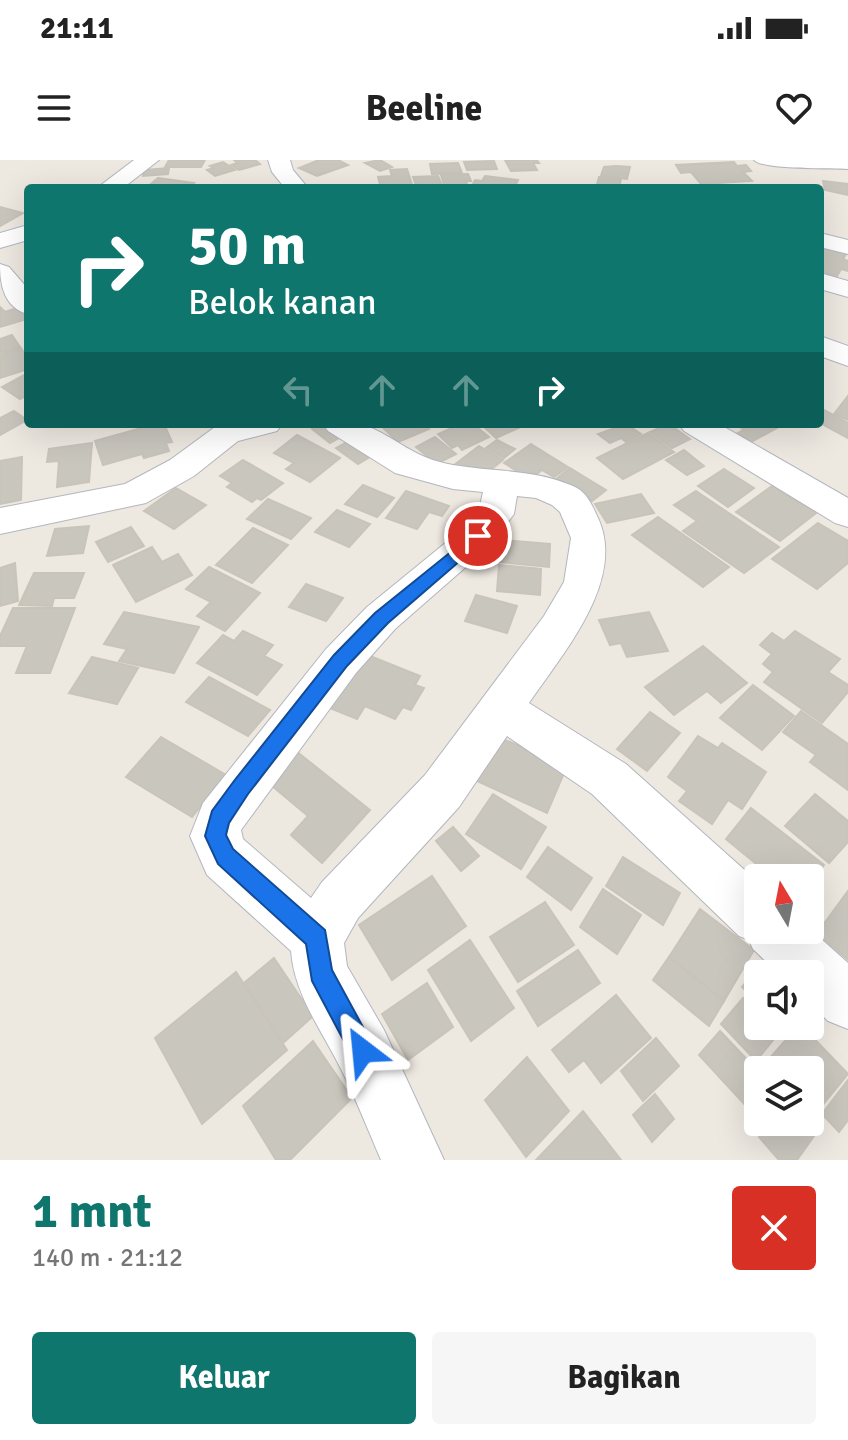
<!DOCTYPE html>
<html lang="id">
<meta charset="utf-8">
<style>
body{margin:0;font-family:Signika,sans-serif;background:#f6f6f6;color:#222;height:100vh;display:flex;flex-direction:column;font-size:30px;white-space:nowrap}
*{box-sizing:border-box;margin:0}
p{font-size:26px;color:#767676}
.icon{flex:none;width:44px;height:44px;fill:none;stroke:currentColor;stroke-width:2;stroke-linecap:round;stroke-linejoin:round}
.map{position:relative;height:1000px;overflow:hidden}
.drawer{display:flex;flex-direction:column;background:#fff;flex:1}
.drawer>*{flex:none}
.guide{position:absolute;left:24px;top:24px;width:800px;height:244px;border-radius:8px;box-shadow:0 8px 32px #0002;background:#0f766e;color:#fff;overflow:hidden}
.needle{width:52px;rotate:350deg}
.tools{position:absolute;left:744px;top:704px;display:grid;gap:16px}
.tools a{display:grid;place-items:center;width:80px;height:80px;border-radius:8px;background:#fff;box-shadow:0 8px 32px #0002;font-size:40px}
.pin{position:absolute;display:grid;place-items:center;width:68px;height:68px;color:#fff;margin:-34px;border:4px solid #fff;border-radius:50%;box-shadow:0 2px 8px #0007}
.me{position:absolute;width:88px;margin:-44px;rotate:331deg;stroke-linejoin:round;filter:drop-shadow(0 0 6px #0008)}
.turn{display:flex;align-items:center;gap:28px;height:168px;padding:0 32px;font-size:36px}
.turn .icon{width:104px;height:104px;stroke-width:2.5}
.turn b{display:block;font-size:56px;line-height:68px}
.lanes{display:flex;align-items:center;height:76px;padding:0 32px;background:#0003;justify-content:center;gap:40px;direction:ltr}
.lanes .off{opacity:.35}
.round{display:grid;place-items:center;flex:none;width:84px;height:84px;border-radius:8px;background:#f6f6f6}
.overview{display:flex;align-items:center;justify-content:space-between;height:136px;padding:0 32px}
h1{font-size:48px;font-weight:800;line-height:60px;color:#0f766e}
.cta{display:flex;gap:16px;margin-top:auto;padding:16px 32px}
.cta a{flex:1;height:92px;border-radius:8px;background:#0f766e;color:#fff;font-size:32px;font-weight:800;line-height:92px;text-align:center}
.cta a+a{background:#f6f6f6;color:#222}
.status{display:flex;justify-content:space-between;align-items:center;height:56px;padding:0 40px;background:#fff;direction:ltr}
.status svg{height:22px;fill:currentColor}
header{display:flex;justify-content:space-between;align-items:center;height:104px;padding:0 32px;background:#fff;font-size:36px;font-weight:800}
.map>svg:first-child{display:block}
.building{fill:#c9c6be;stroke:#c9c4ba;stroke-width:2}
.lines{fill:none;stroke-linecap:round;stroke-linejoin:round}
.minor-casing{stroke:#b4b6bf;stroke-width:2}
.minor{fill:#fff;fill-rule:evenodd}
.route{fill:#1a73e8;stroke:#114b97;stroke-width:2}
</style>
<div class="status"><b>21:11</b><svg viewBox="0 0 49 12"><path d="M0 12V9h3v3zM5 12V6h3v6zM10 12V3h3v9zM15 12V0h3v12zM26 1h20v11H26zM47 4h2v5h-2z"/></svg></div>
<header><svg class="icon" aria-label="menu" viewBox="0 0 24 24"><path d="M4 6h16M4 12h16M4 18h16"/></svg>Beeline<svg class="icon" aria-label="heart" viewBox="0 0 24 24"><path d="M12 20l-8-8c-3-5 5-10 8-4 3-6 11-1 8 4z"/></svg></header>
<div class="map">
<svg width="848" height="1000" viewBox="0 0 848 1000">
<rect width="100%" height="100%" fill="#ede8e0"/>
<g class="building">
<polygon points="169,0 205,0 201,7 165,7"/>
<polygon points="234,0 255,0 260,4 239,10 231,5 237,3"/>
<polygon points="319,0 338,0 348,5 317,16 299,8"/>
<polygon points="380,0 392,7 380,11 365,3"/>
<polygon points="505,0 537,0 539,3 533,3 537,10 511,11"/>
<polygon points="494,1 497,9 467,10 464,2"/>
<polygon points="223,2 235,10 215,16 207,10 214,8 210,6"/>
<polygon points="734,2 737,6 746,5 751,11 743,12 752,21 701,24 691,12 681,13 676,5"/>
<polygon points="458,3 462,13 432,14 430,4"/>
<polygon points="616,6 630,7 627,19 601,16 604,7"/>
<polygon points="169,8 168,14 143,16 145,10"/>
<polygon points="407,9 413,28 381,28 378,17 392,16 390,10"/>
<polygon points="468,14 471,21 466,21 468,27 461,28 445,28 441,15"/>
<polygon points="438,16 443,28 417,28 413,17"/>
<polygon points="485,16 518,20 514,28 471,28 475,20 482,21"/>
<polygon points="599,17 621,19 619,28 596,28"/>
<polygon points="158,18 194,23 188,28 146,28"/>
<polygon points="823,21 848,24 848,35 825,30"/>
<polygon points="0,47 23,53 0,66"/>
<polygon points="820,84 848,91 843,99 848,101 848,111 841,109 837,116 820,111"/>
<polygon points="0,147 5,152 20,147 27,159 0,167"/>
<polygon points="12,175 20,187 0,193 0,179"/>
<polygon points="21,188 28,199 28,209 0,218 0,195"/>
<polygon points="28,213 28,235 20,239 2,227"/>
<polygon points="848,236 848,260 834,254"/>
<polygon points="822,249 848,263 848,278 820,263"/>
<polygon points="14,251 27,260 0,275 0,258"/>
<polygon points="156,264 164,264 172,282 166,283 169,291 144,298 142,294 103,305 95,281"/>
<polygon points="321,264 335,264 348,273 330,283 312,269"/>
<polygon points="379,264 424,264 429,269 398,282"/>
<polygon points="461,264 473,264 489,277 462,290 458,285 452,288 438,274"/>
<polygon points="481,264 521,264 523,266 496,278"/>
<polygon points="626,264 641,274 626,282 621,278 610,283 598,274"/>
<polygon points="669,264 690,279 672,288 650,272"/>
<polygon points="735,264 784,264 751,282 738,273 744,270"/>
<polygon points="648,273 674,292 623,319 597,298"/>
<polygon points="297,275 340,298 310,322 286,309 294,303 274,293"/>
<polygon points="356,277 378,292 358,304 336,288"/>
<polygon points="435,277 456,294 436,304 416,287"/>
<polygon points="497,280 515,289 504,298 486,288"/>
<polygon points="92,283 89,322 57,327 59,301 47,302 49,289"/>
<polygon points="531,284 568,307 554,317 542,310 530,319 504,303"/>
<polygon points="479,286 503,300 479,319 454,305"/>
<polygon points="684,290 704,306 687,315 666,300"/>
<polygon points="22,297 21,340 0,344 0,301"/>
<polygon points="243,300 283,323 261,340 257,338 252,342 227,327 232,323 220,316"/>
<polygon points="570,308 606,330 592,341 572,328 551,323"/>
<polygon points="724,309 754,328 728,347 698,326"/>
<polygon points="363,325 394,338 377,357 345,344"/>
<polygon points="772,326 816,353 780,381 736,352"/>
<polygon points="176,328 206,345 174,369 144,351"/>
<polygon points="406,331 449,346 442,356 429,352 417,369 386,358"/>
<polygon points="696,331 779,387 744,413 683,371 697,361 674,345"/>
<polygon points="641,334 654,353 607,363 595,344"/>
<polygon points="268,339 311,358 291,379 247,359"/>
<polygon points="337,350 370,364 349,387 315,372"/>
<polygon points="658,357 729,407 703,427 632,375"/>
<polygon points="818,363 848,381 848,403 817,429 772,399"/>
<polygon points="89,366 83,393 47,396 55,369"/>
<polygon points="131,367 144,386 108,402 96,382"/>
<polygon points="253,368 288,385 252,423 216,405"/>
<polygon points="501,380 550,384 549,407 499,402"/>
<polygon points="152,387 162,402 178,394 192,415 136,442 113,405"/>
<polygon points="15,403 18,441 0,446 0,408"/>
<polygon points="499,405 541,409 540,435 497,431"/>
<polygon points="209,407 260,433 225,471 197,456 211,442 186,429"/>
<polygon points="34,413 84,413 74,438 54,438 52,446 19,445"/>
<polygon points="306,424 343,438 326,461 289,447"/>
<polygon points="476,435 517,446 507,473 465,461"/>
<polygon points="13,448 75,448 50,513 16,513 27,486 0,486 0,476"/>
<polygon points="124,452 199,467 174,513 119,501 127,489 104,484"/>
<polygon points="649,452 668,491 627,497 621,483 610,485 599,460"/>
<polygon points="243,471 273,485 264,496 282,505 257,535 197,503 223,475 234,481"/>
<polygon points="795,471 840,499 828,512 848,525 848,532 822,563 764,522 773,512 763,504 772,494 760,485 772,473 784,481"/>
<polygon points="703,486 747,523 721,543 707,531 674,555 645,527"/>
<polygon points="360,492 420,516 415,525 424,528 411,550 403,547 395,559 365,546 357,559 325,546"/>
<polygon points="92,497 138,508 117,544 69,533"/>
<polygon points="209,517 270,550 248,576 186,542"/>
<polygon points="753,525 794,556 762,590 720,558"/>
<polygon points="801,551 848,584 848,630 810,602 816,595 783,572"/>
<polygon points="650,552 680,573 647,611 617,589"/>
<polygon points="698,576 718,588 722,583 766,612 742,649 728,640 712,664 679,641 687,631 668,617"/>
<polygon points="161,577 226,615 192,657 126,617"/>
<polygon points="498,577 567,606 547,653 475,620"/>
<polygon points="296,591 370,650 322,703 291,675 308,656 266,621"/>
<polygon points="493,634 546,667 521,709 466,674"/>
<polygon points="815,634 848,661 848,682 829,703 785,666"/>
<polygon points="751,648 824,705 810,724 810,718 769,718 771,716 726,679"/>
<polygon points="453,667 479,696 461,711 436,681"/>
<polygon points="548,687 592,718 571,750 527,717"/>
<polygon points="623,697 680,733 663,765 606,726"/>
<polygon points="432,716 466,766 392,820 359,765"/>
<polygon points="603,729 641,755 617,794 580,767"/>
<polygon points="848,731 848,800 817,773"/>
<polygon points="545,742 574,785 518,822 490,777"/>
<polygon points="700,749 754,790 724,841 669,797"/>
<polygon points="470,780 514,848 471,881 428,810"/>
<polygon points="578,790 600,823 538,866 517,831"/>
<polygon points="772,791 797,814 758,814 758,843 742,827"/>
<polygon points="669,797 724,841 709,866 653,820"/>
<polygon points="274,798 313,856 282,884 244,823"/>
<polygon points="236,812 287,890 202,964 155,878"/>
<polygon points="427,823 453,867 408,900 382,854"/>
<polygon points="616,835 651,878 601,923 584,900 569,912 552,890"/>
<polygon points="743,838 758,854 758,866 770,866 778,874 756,901 721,864"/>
<polygon points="798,866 802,866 848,914 811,959 810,910 766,910 763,906"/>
<polygon points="720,871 758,911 758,959 699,895"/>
<polygon points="656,878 679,906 643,941 621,911"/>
<polygon points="313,881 352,938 290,1000 276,1000 243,946"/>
<polygon points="527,897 569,951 526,997 485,940"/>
<polygon points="848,920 848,960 839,972 822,954"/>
<polygon points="655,934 674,959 652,982 633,955"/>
<polygon points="583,951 621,1000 536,1000"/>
<polygon points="771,962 806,962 816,973 797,1000 779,1000 759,977"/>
</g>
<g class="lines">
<g class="minor-casing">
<g id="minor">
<polygon points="134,0 159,0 123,28 97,28"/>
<polygon points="268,0 290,0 293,10 308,28 285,28 272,12"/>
<path d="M754,0H848V9C830,8 763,10 754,0Z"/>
<polygon points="28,65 28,80 0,88 0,73"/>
<polygon points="820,73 848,80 848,94 820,87"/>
<path d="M0,104L9,107L28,129V154C4,148 0,125 0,104Z"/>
<polygon points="820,113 848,121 848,137 820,129"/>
<polygon points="820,176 848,186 848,206 820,196"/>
<polygon points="225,264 282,264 277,271 238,281 194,316 146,343 0,374 0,348 125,324 170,300 215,267"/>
<path d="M323,264C335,264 354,261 365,265C399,279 413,298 453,305C493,312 535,309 573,326C587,332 592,345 598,358C627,420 563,493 529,543L626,604L758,722V770L810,769L848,803V869L828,861L810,843V814H779L753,789L749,780L739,776L592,634L507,576L459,647L358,758L344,783L347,806L384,870L444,1000H381C368,970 356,939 341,909C322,871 294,834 291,791L207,715L190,676L203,643L326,489L367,447L465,367L479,350L483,332L453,329L395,313L328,271ZM517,336L536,338L552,345L560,352L571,378L564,422L544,456L425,615L322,722L311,738L243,679L241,670L356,513L395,469L491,385L514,354Z"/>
<polygon points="679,264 719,264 848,338 848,367 835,363 684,271"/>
</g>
</g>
<use href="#minor" class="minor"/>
</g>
<polygon class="route" points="478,370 484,372 484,380 388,463 347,506 248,634 229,663 226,675 233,689 325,770 332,810 376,891 372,900 363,904 354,900 312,821 306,784 218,704 205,676 212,651 234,621 334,495 375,453"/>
</svg>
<div class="tools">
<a><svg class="needle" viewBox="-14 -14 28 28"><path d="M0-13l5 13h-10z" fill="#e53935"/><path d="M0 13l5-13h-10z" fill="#767676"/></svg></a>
<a><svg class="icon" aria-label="sound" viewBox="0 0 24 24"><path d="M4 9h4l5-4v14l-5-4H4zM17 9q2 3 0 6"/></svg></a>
<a><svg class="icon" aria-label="layers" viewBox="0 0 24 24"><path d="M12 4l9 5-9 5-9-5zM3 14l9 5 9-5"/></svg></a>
</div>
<div class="pin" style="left:478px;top:376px;background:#d93025"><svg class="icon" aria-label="arrive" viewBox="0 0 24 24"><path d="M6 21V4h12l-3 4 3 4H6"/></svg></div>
<svg class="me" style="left:363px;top:891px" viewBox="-20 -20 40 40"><path d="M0-17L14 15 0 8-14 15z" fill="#1a73e8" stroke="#fff" stroke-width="4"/></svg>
<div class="guide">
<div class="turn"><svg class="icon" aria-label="right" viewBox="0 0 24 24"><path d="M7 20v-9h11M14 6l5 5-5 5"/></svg><div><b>50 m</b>Belok kanan</div></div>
<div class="lanes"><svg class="icon off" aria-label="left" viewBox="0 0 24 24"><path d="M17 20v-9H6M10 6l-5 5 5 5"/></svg><svg class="icon off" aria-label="ahead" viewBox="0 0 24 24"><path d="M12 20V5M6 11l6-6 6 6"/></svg><svg class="icon off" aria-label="ahead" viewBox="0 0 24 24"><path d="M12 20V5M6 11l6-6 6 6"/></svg><svg class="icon" aria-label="right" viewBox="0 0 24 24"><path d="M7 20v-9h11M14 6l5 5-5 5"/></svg></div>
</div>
</div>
<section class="drawer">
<div class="overview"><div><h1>1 mnt</h1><p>140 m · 21:12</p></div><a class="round" style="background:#d93025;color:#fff"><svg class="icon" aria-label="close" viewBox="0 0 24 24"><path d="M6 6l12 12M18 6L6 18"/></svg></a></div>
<div class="cta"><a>Keluar</a><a>Bagikan</a></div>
</section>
